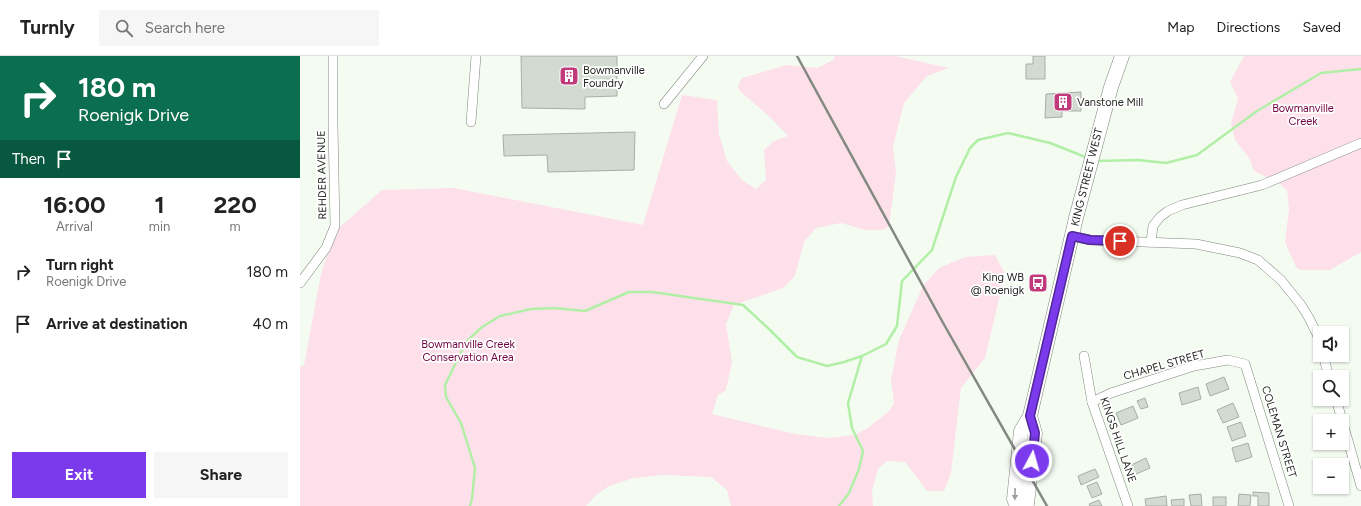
<!DOCTYPE html>
<meta charset="utf-8">
<style>
body{margin:0;font-family:Figtree,sans-serif;background:#f6f6f6;color:#222;height:100vh;display:flex;flex-direction:column;font-size:15px;white-space:nowrap}
*{box-sizing:border-box;margin:0}
p{font-size:13px;color:#767676}
.icon{flex:none;width:22px;height:22px;fill:none;stroke:currentColor;stroke-width:2;stroke-linecap:round;stroke-linejoin:round}
.map{position:relative;flex:1;overflow:hidden}
.sheet{display:flex;flex-direction:column;background:#fff;width:300px}
.sheet>*{flex:none}
.guide{background:#0b6e4f;color:#fff;overflow:hidden}
.tools{position:absolute;left:1013px;top:270px;display:grid;gap:8px}
.tools a{display:grid;place-items:center;width:36px;height:36px;border-radius:0px;background:#fff;box-shadow:0 1px 3px #0004;font-size:20px}
.pin{position:absolute;display:grid;place-items:center;width:34px;height:34px;color:#fff;margin:-17px;border:2px solid #fff;border-radius:50%;box-shadow:0 1px 4px #0007}
.me{position:absolute;width:44px;margin:-22px;rotate:6deg;stroke-linejoin:round;filter:drop-shadow(0 0 3px #0008)}
.turn{display:flex;align-items:center;gap:14px;height:84px;padding:0 12px;font-size:18px}
.turn .icon{width:52px;height:52px;stroke-width:2.5}
.turn b{display:block;font-size:28px;line-height:34px}
.then{display:flex;align-items:center;height:38px;padding:0 12px;background:#0003;gap:8px;font-size:15px}
.eta{display:flex;justify-content:space-evenly;align-items:center;height:68px;text-align:center}
.eta b{font-size:24px;font-weight:700;line-height:28px}
.primary-button{display:flex;gap:8px;margin-top:auto;padding:8px 12px}
.primary-button a{flex:1;height:46px;border-radius:0px;background:#7c3aed;color:#fff;font-size:16px;font-weight:700;line-height:46px;text-align:center}
.primary-button a+a{background:#f6f6f6;color:#222}
ul{padding:0;list-style:none}
li{display:flex;align-items:center;gap:12px;height:52px;padding:0 12px}
li div{flex:1}
li b{display:block;font-size:15px}
li em{font-style:normal}
header{display:flex;align-items:center;gap:24px;box-sizing:border-box;height:56px;padding:0 20px;background:#fff;border-bottom:1px solid #e0e0e0}
header strong{font-size:19px}
nav{display:flex;gap:22px;margin-inline-start:auto;font-size:14px}
.search{width:280px;height:36px;background:#f6f6f6;display:flex;align-items:center;gap:10px;box-sizing:border-box;padding:0 14px;border-radius:0px;color:#767676;font-size:15px}
main{display:flex;flex:1;min-height:0}
.map>svg:first-child{display:block}
.green{fill:#fde0ea}
.lines{fill:none;stroke-linecap:round;stroke-linejoin:round}
.stream{stroke:#b2efa6;stroke-width:2.5}
.building{fill:#d2dbd1;stroke:#a6aea5}
.minor-casing{stroke:#7f877d;stroke-width:10}
.primary-casing{stroke:#7f877d;stroke-width:15}
.minor{stroke:#fff;stroke-width:9}
.primary{stroke:#fff;stroke-width:14}
.rail{stroke:#848982;stroke-width:2.5}
.oneway{fill:#9c9d9c}
.route-casing{stroke:#51269a;stroke-width:10}
.route{stroke:#7c3aed;stroke-width:7}
.labels{text-anchor:middle;dominant-baseline:central;stroke-width:3.5;stroke-linejoin:round;paint-order:stroke}
.poi-label{font-size:11px;fill:#232622;stroke:#fff;text-anchor:start}
.park-label{font-size:11px;fill:#710241;stroke:#fff}
.street-label{font-size:11px;fill:#232622;stroke:#fff}
</style>
<header>
<strong>Turnly</strong>
<div class="search"><svg class="icon" aria-label="search" viewBox="0 0 24 24"><circle cx="10" cy="10" r="6"/><path d="M15 15l6 6"/></svg>Search here</div>
<nav><a>Map</a><a>Directions</a><a>Saved</a></nav>
</header>
<main>
<section class="sheet">
<div class="guide">
<div class="turn"><svg class="icon" aria-label="right" viewBox="0 0 24 24"><path d="M7 20v-9h11M14 6l5 5-5 5"/></svg><div><b>180 m</b>Roenigk Drive</div></div>
<div class="then">Then<svg class="icon" aria-label="arrive" viewBox="0 0 24 24"><path d="M6 21V4h12l-3 4 3 4H6"/></svg></div>
</div>
<div class="eta">
<div><b>16:00</b><p>Arrival</p></div>
<div><b>1</b><p>min</p></div>
<div><b>220</b><p>m</p></div>
</div>
<ul>
<li><svg class="icon" aria-label="right" viewBox="0 0 24 24"><path d="M7 20v-9h11M14 6l5 5-5 5"/></svg><div><b>Turn right</b><p>Roenigk Drive</p></div><em>180 m</em></li>
<li><svg class="icon" aria-label="arrive" viewBox="0 0 24 24"><path d="M6 21V4h12l-3 4 3 4H6"/></svg><div><b>Arrive at destination</b></div><em>40 m</em></li>
</ul>
<div class="primary-button"><a>Exit</a><a>Share</a></div>
</section>
<div class="map">
<svg width="1061" height="450" viewBox="0 0 1061 450">
<rect width="100%" height="100%" fill="#f4fcf2"/>
<g class="green">
<polygon points="535,0 595,0 649,12 627,20 604,47 593,90 596,116 589,170 583,174 565,174 541,167 516,172 504,186 495,220 483,232 434,249 426,268 432,306 426,334 418,339 412,358 495,378 528,382 555,379 569,371 589,355 594,347 591,324 599,284 623,230 639,212 665,201 695,199 705,218 685,302 661,332 651,417 644,435 627,435 605,406 587,405 578,413 572,435 573,450 431,450 427,434 411,421 363,419 334,422 309,430 296,439 286,450 0,450 0,311 4,309 21,218 31,186 40,171 82,134 154,132 343,169 382,39 417,44 419,78 427,105 442,124 456,133 466,124 464,94 474,85 488,80 471,62 440,35 438,30 442,22 487,9 517,12 533,4"/>
<polygon points="944,0 1061,0 1061,196 1030,214 1000,214 996,211 985,186 989,153 987,134 980,128 954,115 949,102 935,84 931,68 938,42 930,26"/>
</g>
<g class="lines">
<g class="stream">
<polyline points="796,105 838,104 866,107 897,99 957,55 1021,17 1061,13"/>
<polyline points="170,450 172,443 175,412 161,367 146,341 145,329 166,286 182,271 200,260 231,253 254,252 285,255 329,236 352,236 443,249 469,273 497,301 527,310 544,306 562,300 586,288 597,270 602,225 632,194 656,121 670,92 678,84 708,77 750,87 788,102"/>
<polyline points="539,450 549,437 559,413 563,395 552,372 548,347 562,300"/>
</g>
</g>
<g class="building">
<polygon points="221,0 317,0 317,40 285,41 285,53 222,52"/>
<polygon points="733,0 745,0 745,23 726,23 726,8 733,8"/>
<polygon points="781,36 781,55 762,55 762,61 745,62 746,38"/>
<polygon points="335,76 334,114 248,116 247,99 204,100 203,79"/>
<polygon points="924,321 929,333 910,340 906,328"/>
<polygon points="898,331 901,343 882,349 879,337"/>
<polygon points="845,342 848,351 841,353 837,345"/>
<polygon points="933,347 939,361 923,367 917,354"/>
<polygon points="833,350 838,362 821,369 816,357"/>
<polygon points="941,366 946,380 932,385 927,371"/>
<polygon points="948,387 952,401 936,406 932,392"/>
<polygon points="846,402 850,412 834,419 829,410"/>
<polygon points="795,413 799,421 781,429 778,420"/>
<polygon points="797,426 802,438 792,442 787,430"/>
<polygon points="953,436 969,437 969,450 958,450 958,440 953,440"/>
<polygon points="901,438 902,450 891,450 889,439"/>
<polygon points="939,438 951,439 950,450 938,450"/>
<polygon points="866,440 867,450 846,450 845,443"/>
<rect x="913" y="441" width="13" height="9"/>
<polygon points="884,443 884,450 872,450 871,444"/>
<polygon points="799,444 802,450 790,450 789,448"/>
</g>
<g class="lines">
<g class="minor-casing">
<g id="minor">
<polyline points="364,48 403,0"/>
<polyline points="171,66 176,0"/>
<polyline points="772,180 790,184 896,188 940,197 958,204 981,224 1001,249 1009,262 1017,278 1020,289"/>
<polyline points="851,186 853,170 860,161 868,155 882,149 962,129 1061,87"/>
<polyline points="0,227 26,192 35,170 33,69 33,0"/>
<polyline points="1023,299 1029,321"/>
<polyline points="784,300 792,346 828,450"/>
<polyline points="1036,343 1061,430"/>
<polyline points="792,346 811,337 894,310 928,304 945,308 989,450"/>
</g>
</g>
<g class="primary-casing">
<g id="primary">
<polyline points="717,450 714,443 721,375 730,360 776,162 811,31 822,0"/>
<polyline points="724,450 727,448 735,377 730,360"/>
</g>
</g>
<use href="#minor" class="minor"/>
<use href="#primary" class="primary"/>
<polyline class="rail" points="497,0 642,265 747,450"/>
</g>
<defs><path id="oneway-solid" d="M-6-.8H1V-3.2L6.5 0L1 3.2V.8H-6Z"/></defs>
<use class="oneway" href="#oneway-solid" transform="translate(715 438) rotate(91)"/>
<g class="lines">
<g class="route-casing">
<polyline id="route" points="732,405 735,377 730,360 772,180 790,184 820,185"/>
</g>
<use href="#route" class="route"/>
</g>
<defs>
<g id="building-square" transform="scale(1)"><rect x="-9" y="-9" width="18" height="18" rx="4" fill="#c13b7c" stroke="#fff"/><path d="M-4-6H4V6H1V3H-1V6H-4ZM-2.5-4.3h1.7v1.8h-1.7ZM.8-4.3h1.7v1.8H.8ZM-2.5-1h1.7V.8h-1.7ZM.8-1h1.7V.8H.8Z" fill="#fff"/></g>
<g id="bus-square" transform="scale(1)"><rect x="-9" y="-9" width="18" height="18" rx="4" fill="#c13b7c" stroke="#fff"/><path d="M-5-6H5V4H4V6H2V4H-2V6H-4V4H-5ZM-3.5-4V0h7V-4ZM-3.5 1.2v1.5H-2V1.2ZM2 1.2v1.5H3.5V1.2Z" fill="#fff"/></g>
</defs>
<g fill-rule="evenodd">
<use href="#building-square" x="269" y="20"/>
<use href="#building-square" x="763" y="46"/>
<use href="#bus-square" x="738" y="227"/>
</g>
<g class="labels">
<g class="poi-label">
<text x="283" y="14">Bowmanville<tspan x="283" dy="13">Foundry</tspan></text>
<text x="777" y="46">Vanstone Mill</text>
<text x="724" y="221" text-anchor="end">King WB<tspan x="724" dy="13">@ Roenigk</tspan></text>
</g>
<g class="park-label">
<text x="1003" y="52">Bowmanville<tspan x="1003" dy="13">Creek</tspan></text>
<text x="168" y="288">Bowmanville Creek<tspan x="168" dy="13">Conservation Area</tspan></text>
</g>
<g class="street-label">
<text transform="translate(22 119) rotate(-91)">REHDER AVENUE</text>
<text transform="translate(787 121) rotate(-76)">KING STREET WEST</text>
<text transform="translate(864 309) rotate(-16)">CHAPEL STREET</text>
<text transform="translate(979 376) rotate(73)">COLEMAN STREET</text>
<text transform="translate(818 384) rotate(71)">KINGS HILL LANE</text>
</g>
</g>
</svg>
<div class="tools">
<a><svg class="icon" aria-label="sound" viewBox="0 0 24 24"><path d="M4 9h4l5-4v14l-5-4H4zM17 9q2 3 0 6"/></svg></a>
<a><svg class="icon" aria-label="search" viewBox="0 0 24 24"><circle cx="10" cy="10" r="6"/><path d="M15 15l6 6"/></svg></a>
<a>+</a>
<a>−</a>
</div>
<div class="pin" style="left:820px;top:185px;background:#d93025"><svg class="icon" aria-label="arrive" viewBox="0 0 24 24"><path d="M6 21V4h12l-3 4 3 4H6"/></svg></div>
<svg class="me" style="left:732px;top:405px" viewBox="-20 -20 40 40"><circle r="17" fill="#7c3aed" stroke="#fff" stroke-width="3"/><path d="M0-11L8 9 0 5-8 9z" fill="#fff"/></svg>
</div>
</main>
